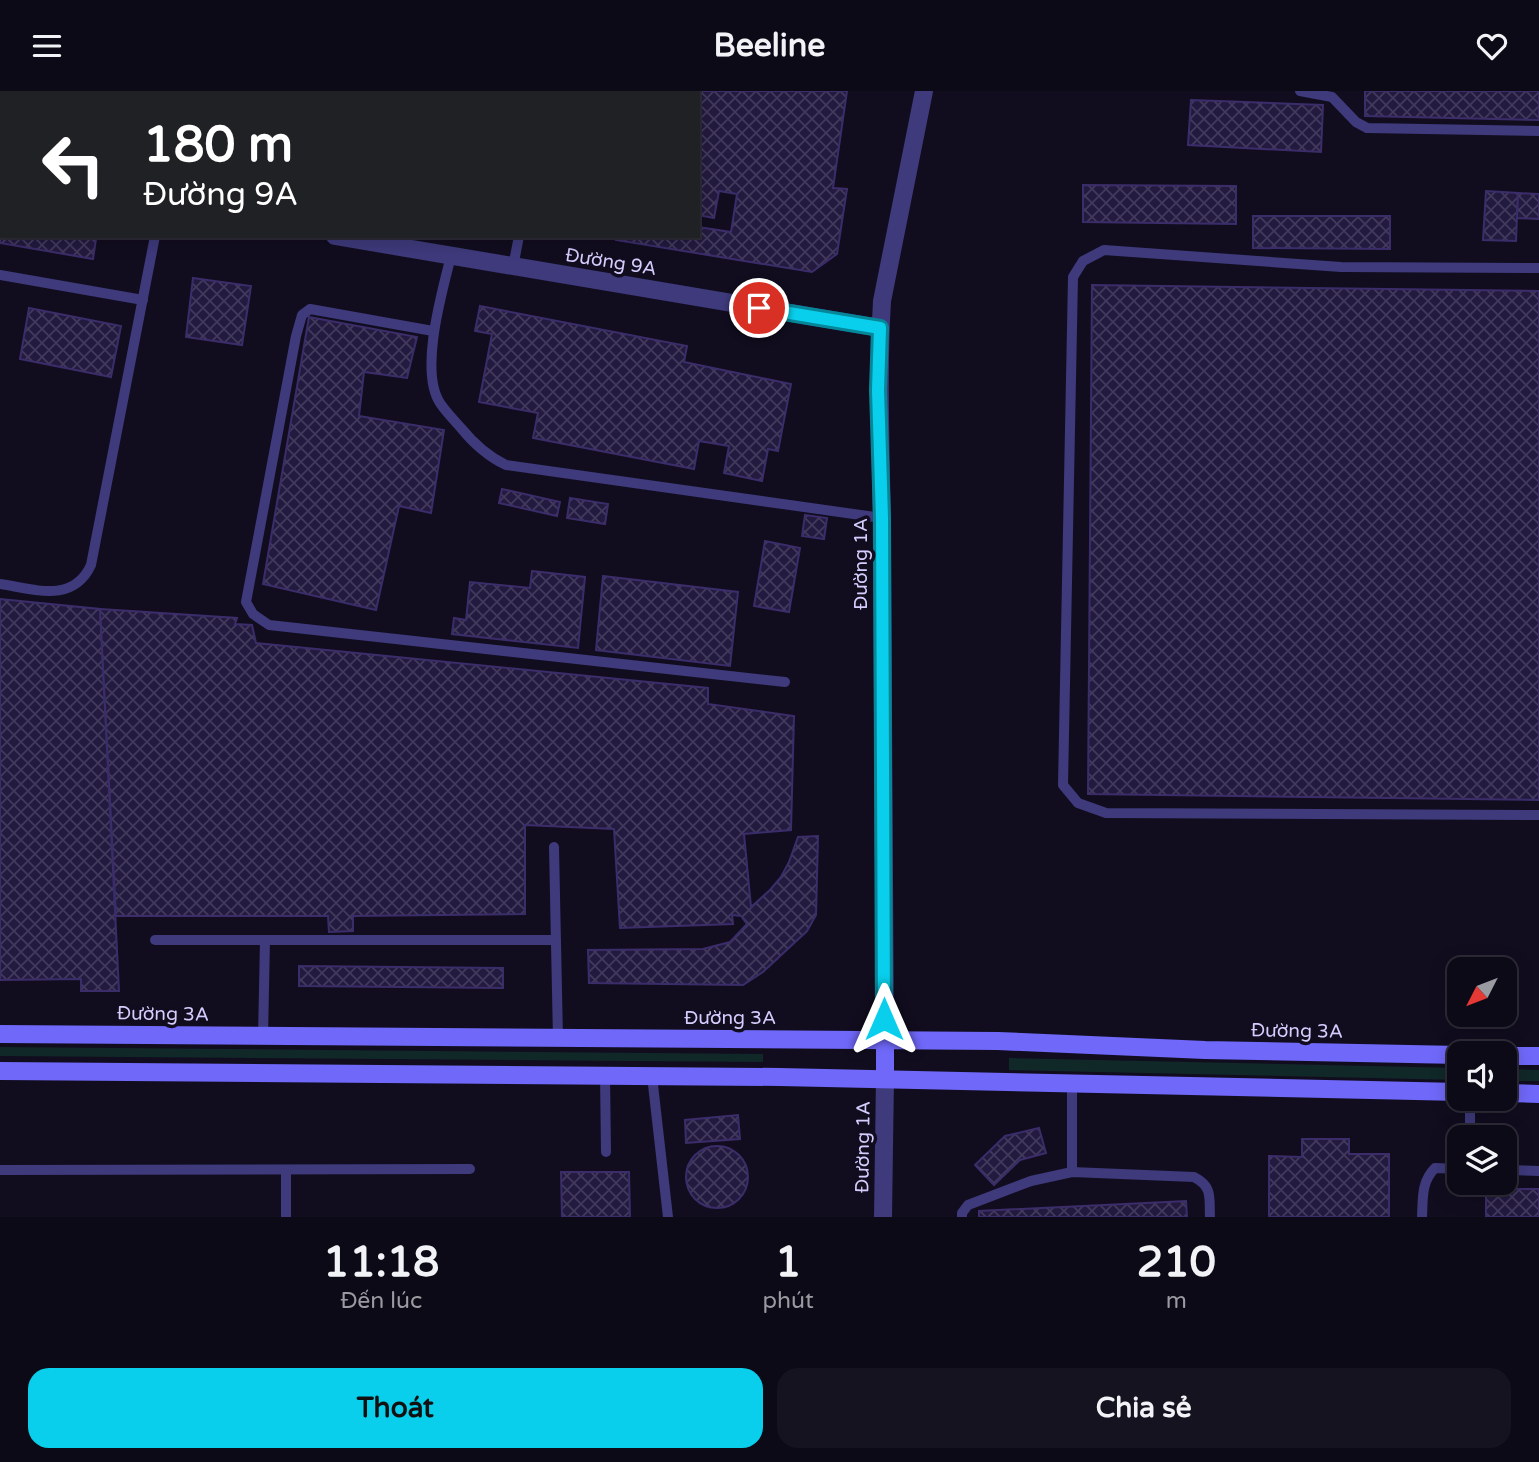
<!DOCTYPE html>
<html lang="vi">
<meta charset="utf-8">
<style>
body{margin:0;font-family:"Varela Round",sans-serif;background:#161320;color:#f1f3f6;height:100vh;display:flex;flex-direction:column;font-size:26px;white-space:nowrap}
*{box-sizing:border-box;margin:0}
p{font-size:23px;color:#9a9aa1}
.icon{flex:none;width:38px;height:38px;fill:none;stroke:currentColor;stroke-width:2;stroke-linecap:round;stroke-linejoin:round}
.map{position:relative;height:1126px;overflow:hidden}
.sheet{display:flex;flex-direction:column;background:#0d0a17;flex:1}
.sheet>*{flex:none}
.guide{position:absolute;left:0px;top:0px;width:700px;height:147px;box-shadow:0 4px 18px #0003,0 0 0 2px #2d2b36;background:#202124;color:#fff;overflow:hidden}
.needle{width:46px;rotate:228deg}
.buttons{position:absolute;left:1447px;top:866px;display:grid;gap:14px}
.buttons a{display:grid;place-items:center;width:70px;height:70px;border-radius:14px;background:#0d0a17;box-shadow:0 4px 18px #0003,0 0 0 2px #2d2b36;font-size:35px}
.pin{position:absolute;display:grid;place-items:center;width:60px;height:60px;color:#fff;margin:-30px;border:4px solid #fff;border-radius:50%;box-shadow:0 2px 7px #0007}
.me{position:absolute;width:77px;margin:-38px;rotate:0deg;stroke-linejoin:round;filter:drop-shadow(0 0 5px #0008)}
.turn{display:flex;align-items:center;gap:24px;height:147px;padding:0 28px;font-size:32px}
.turn .icon{width:91px;height:91px;stroke-width:2.5}
.turn b{display:block;font-size:49px;line-height:60px}
.eta{display:flex;justify-content:space-evenly;align-items:center;height:119px;text-align:center}
.eta b{font-size:42px;font-weight:700;line-height:49px}
.primary-button{display:flex;gap:14px;margin-top:auto;padding:14px 28px}
.primary-button a{flex:1;height:80px;border-radius:21px;background:#0acfec;color:#111;font-size:28px;font-weight:700;line-height:80px;text-align:center}
.primary-button a+a{background:#161320;color:#f1f3f6}
header{display:flex;justify-content:space-between;align-items:center;height:91px;padding:0 28px;background:#0d0a17;font-size:32px;font-weight:700}
.map>svg:first-child{display:block}
.grass{fill:#112828}
.building{fill:url(#building-cross-hatch);stroke:#3b2d6a;stroke-width:2}
.lines{fill:none;stroke-linecap:round;stroke-linejoin:round}
.lane{stroke:#3e3a7c;stroke-width:10}
.street{stroke:#3e3a7c;stroke-width:18}
.secondary{stroke:#7068f9;stroke-width:18}
.route-casing{stroke:#068799;stroke-width:18}
.route{stroke:#0acfec;stroke-width:12}
.labels{text-anchor:middle;dominant-baseline:central;stroke-width:7;stroke-linejoin:round;paint-order:stroke}
.street-label{font-size:19px;fill:#d4cdfd;stroke:#110d1f}
</style>
<header><svg class="icon" aria-label="menu" viewBox="0 0 24 24"><path d="M4 6h16M4 12h16M4 18h16"/></svg>Beeline<svg class="icon" aria-label="heart" viewBox="0 0 24 24"><path d="M12 20l-8-8c-3-5 5-10 8-4 3-6 11-1 8 4z"/></svg></header>
<div class="map">
<svg width="1539" height="1126" viewBox="0 0 1539 1126">
<defs>
<pattern id="building-cross-hatch" width="8" height="8" patternUnits="userSpaceOnUse" patternTransform="scale(1.75)"><rect width="8" height="8" fill="#231a3f"/><path d="M0 0l8 8M0 8l8-8" fill="none" stroke="#423a5c"/></pattern>
</defs>
<rect width="100%" height="100%" fill="#110d1f"/>
<g class="grass">
<polygon points="0,956 763,963 763,971 0,965"/>
<polygon points="1009,967 1459,977 1460,989 1009,979"/>
<polygon points="1505,978 1539,979 1539,990 1505,990"/>
</g>
<g class="building">
<polygon points="474,0 516,0 474,2"/>
<polygon points="560,0 847,0 833,97 847,98 837,163 812,181 616,149 617,145 698,145 698,136 731,141 737,103 719,100 714,127 698,124 698,2 560,2"/>
<polygon points="1365,0 1539,0 1539,29 1365,25"/>
<polygon points="1191,9 1323,14 1321,61 1188,54"/>
<polygon points="1083,94 1236,95 1236,133 1083,131"/>
<polygon points="1486,100 1518,102 1516,150 1483,149"/>
<polygon points="1518,102 1539,103 1539,128 1517,127"/>
<polygon points="1253,125 1390,125 1390,158 1253,157"/>
<polygon points="0,131 2,145 80,145 96,148 93,168 0,152"/>
<polygon points="193,187 251,195 242,254 186,246"/>
<polygon points="1092,194 1539,200 1539,709 1088,703"/>
<polygon points="480,215 687,255 684,271 791,293 778,360 768,358 762,390 724,382 729,355 699,350 694,378 533,347 538,322 479,311 492,243 475,240"/>
<polygon points="29,217 121,235 111,286 20,268"/>
<polygon points="309,226 417,246 407,287 364,281 359,325 444,339 431,422 399,415 376,519 263,493"/>
<polygon points="502,398 560,411 557,425 499,412"/>
<polygon points="570,407 608,413 605,433 567,427"/>
<polygon points="805,424 827,427 824,448 802,445"/>
<polygon points="765,450 800,457 789,521 754,515"/>
<polygon points="532,480 585,486 578,557 452,543 454,527 466,529 470,491 530,497"/>
<polygon points="603,485 738,501 730,575 596,559"/>
<polygon points="0,508 100,518 119,900 81,900 81,888 0,889"/>
<polygon points="100,518 237,527 235,533 252,534 256,552 708,597 708,613 794,625 791,739 744,743 751,816 770,799 781,786 789,771 798,746 818,745 816,824 807,840 763,881 743,894 589,892 588,859 703,858 730,851 747,833 741,825 732,824 733,833 620,837 614,738 525,734 525,823 353,825 353,840 329,841 328,825 116,825"/>
<polygon points="299,875 503,877 503,897 299,895"/>
<polygon points="738,1024 740,1048 686,1052 685,1029"/>
<polygon points="1039,1037 1046,1062 1020,1069 994,1094 975,1074 1005,1045"/>
<polygon points="1302,1048 1349,1048 1349,1063 1389,1063 1389,1126 1269,1126 1269,1065 1302,1066"/>
<circle cx="717" cy="1086" r="31"/>
<polygon points="561,1081 629,1081 630,1126 562,1126"/>
<rect x="1486" y="1098" width="53" height="28"/>
<polygon points="1186,1110 1187,1126 979,1126 979,1120"/>
</g>
<g class="lines">
<g class="lane">
<polyline points="1300,0 1332,6 1356,31 1367,37 1539,40"/>
<polyline points="547,2 547,0"/>
<path d="M451,165C442,201 419,280 440,312C446,321 454,329 461,337C474,353 487,365 506,374L882,427"/>
<polyline points="513,176 519,145"/>
<polyline points="1539,177 1341,176 1104,159 1083,170 1073,186 1063,694 1078,712 1106,722 1539,724"/>
<polyline points="0,184 143,209"/>
<polyline points="433,240 310,218 302,224 296,245 246,511 253,523 269,534 785,591"/>
<path d="M0,493C34,498 73,513 91,474L155,145"/>
<polyline points="554,756 558,948"/>
<polyline points="155,849 556,849"/>
<polyline points="263,946 265,849"/>
<polyline points="605,985 606,1061"/>
<polyline points="652,985 668,1126"/>
<polyline points="1072,993 1072,1081"/>
<polyline points="1470,1046 1470,1008"/>
<polyline points="0,1079 470,1078"/>
<polyline points="1505,1079 1539,1080"/>
<polyline points="286,1126 286,1079"/>
<path d="M962,1126V1122L968,1114L1031,1090L1072,1081L1194,1086C1213,1096 1209,1106 1210,1126"/>
<path d="M1422,1126C1423,1108 1421,1091 1435,1077L1460,1078"/>
</g>
<g class="street">
<polyline points="0,85 2,86"/>
<polyline points="335,145 880,237"/>
<path d="M885,950C884,788 883,626 882,463C882,379 877,294 882,210L924,0"/>
<polyline points="883,1126 885,987"/>
</g>
<g class="secondary">
<polyline points="0,943 998,950 1205,959 1460,964"/>
<polyline points="885,950 885,987"/>
<polyline points="1505,965 1539,965"/>
<polyline points="0,980 780,986 1460,1001"/>
<polyline points="1505,1002 1539,1003"/>
</g>
</g>
<g class="lines">
<g class="route-casing">
<polyline id="route" points="759,217 880,237 878,299 882,427 884,928"/>
</g>
<use href="#route" class="route"/>
</g>
<g class="labels">
<g class="street-label">
<text transform="translate(611 171) rotate(9)">Đường 9A</text>
<text transform="translate(861 473) rotate(-90)">Đường 1A</text>
<text transform="translate(163 923) rotate(1)">Đường 3A</text>
<text x="730" y="927">Đường 3A</text>
<text transform="translate(1297 940) rotate(1)">Đường 3A</text>
<text transform="translate(863 1056) rotate(-89)">Đường 1A</text>
</g>
</g>
</svg>
<div class="buttons">
<a><svg class="needle" viewBox="-14 -14 28 28"><path d="M0-13l5 13h-10z" fill="#e53935"/><path d="M0 13l5-13h-10z" fill="#9a9aa1"/></svg></a>
<a><svg class="icon" aria-label="sound" viewBox="0 0 24 24"><path d="M4 9h4l5-4v14l-5-4H4zM17 9q2 3 0 6"/></svg></a>
<a><svg class="icon" aria-label="layers" viewBox="0 0 24 24"><path d="M12 4l9 5-9 5-9-5zM3 14l9 5 9-5"/></svg></a>
</div>
<div class="pin" style="left:759px;top:217px;background:#d93025"><svg class="icon" aria-label="arrive" viewBox="0 0 24 24"><path d="M6 21V4h12l-3 4 3 4H6"/></svg></div>
<svg class="me" style="left:884px;top:928px" viewBox="-20 -20 40 40"><path d="M0-17L14 15 0 8-14 15z" fill="#0acfec" stroke="#fff" stroke-width="4"/></svg>
<div class="guide">
<div class="turn"><svg class="icon" aria-label="left" viewBox="0 0 24 24"><path d="M17 20v-9H6M10 6l-5 5 5 5"/></svg><div><b>180 m</b>Đường 9A</div></div>
</div>
</div>
<section class="sheet">
<div class="eta">
<div><b>11:18</b><p>Đến lúc</p></div>
<div><b>1</b><p>phút</p></div>
<div><b>210</b><p>m</p></div>
</div>
<div class="primary-button"><a>Thoát</a><a>Chia sẻ</a></div>
</section>
